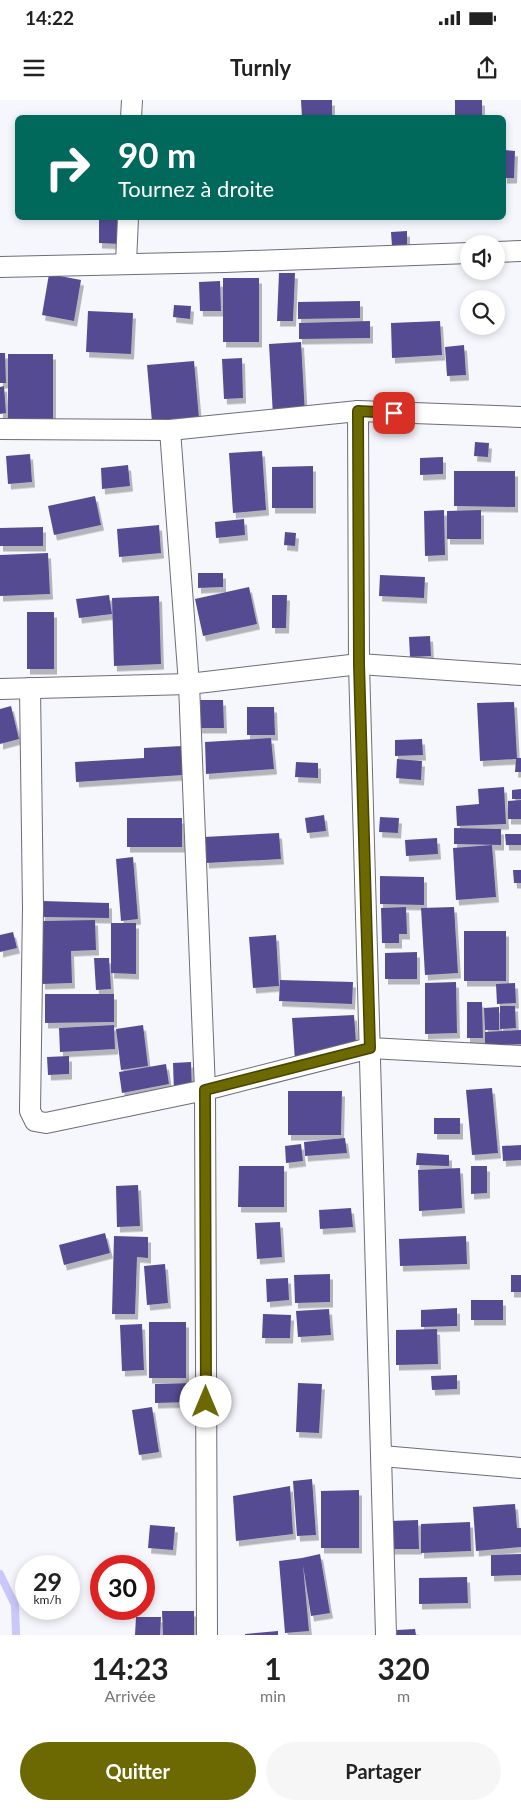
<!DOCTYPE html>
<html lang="fr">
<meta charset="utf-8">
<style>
body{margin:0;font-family:Lato,sans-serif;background:#f6f6f6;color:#222;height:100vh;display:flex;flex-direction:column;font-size:19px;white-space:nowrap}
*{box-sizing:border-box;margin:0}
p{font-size:16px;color:#767676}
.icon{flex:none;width:28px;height:28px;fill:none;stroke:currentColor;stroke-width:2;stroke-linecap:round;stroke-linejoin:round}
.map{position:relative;height:1535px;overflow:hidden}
.details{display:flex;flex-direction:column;background:#fff;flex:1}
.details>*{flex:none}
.hud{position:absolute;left:15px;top:15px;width:491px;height:105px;border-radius:8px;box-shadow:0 2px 8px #0003;background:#00695c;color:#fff;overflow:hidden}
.tools{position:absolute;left:460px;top:135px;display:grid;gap:10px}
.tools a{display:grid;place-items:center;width:45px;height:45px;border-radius:50%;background:#fff;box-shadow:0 2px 8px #0003;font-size:25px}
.speed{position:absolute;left:15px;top:1455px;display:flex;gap:10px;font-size:25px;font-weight:700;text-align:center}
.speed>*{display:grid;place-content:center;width:65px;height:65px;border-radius:50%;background:#fff;box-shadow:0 2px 8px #0003;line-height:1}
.speed small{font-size:12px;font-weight:400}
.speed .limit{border:8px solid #d22;background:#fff;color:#111}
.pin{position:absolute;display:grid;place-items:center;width:42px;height:42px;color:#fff;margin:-21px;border-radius:10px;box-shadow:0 2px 8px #0006}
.me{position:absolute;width:55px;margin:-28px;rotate:0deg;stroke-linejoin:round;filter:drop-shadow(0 0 4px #0008)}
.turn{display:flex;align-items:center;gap:18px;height:105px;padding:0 20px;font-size:22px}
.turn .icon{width:65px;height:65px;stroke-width:2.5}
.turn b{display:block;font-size:35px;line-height:42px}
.eta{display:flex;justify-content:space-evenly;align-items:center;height:85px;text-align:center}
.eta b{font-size:30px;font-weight:700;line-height:35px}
.button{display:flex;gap:10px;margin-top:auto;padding:10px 20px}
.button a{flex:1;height:58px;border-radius:30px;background:#6d6902;color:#fff;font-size:20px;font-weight:700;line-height:58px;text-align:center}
.button a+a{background:#f6f6f6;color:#222}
.status{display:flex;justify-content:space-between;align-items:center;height:35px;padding:0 25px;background:#fff;direction:ltr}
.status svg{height:14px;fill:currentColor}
header{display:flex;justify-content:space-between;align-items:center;height:65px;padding:0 20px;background:#fff;font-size:22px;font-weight:700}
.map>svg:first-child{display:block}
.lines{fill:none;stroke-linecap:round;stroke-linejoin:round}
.stream{stroke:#cac8f9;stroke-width:8}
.building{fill:#554c93;filter:url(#shadow)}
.minor-casing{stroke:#6d6d78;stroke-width:22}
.minor{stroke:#fff;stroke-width:20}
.route-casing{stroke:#474401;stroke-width:12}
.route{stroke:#6d6902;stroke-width:9}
</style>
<div class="status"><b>14:22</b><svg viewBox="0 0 49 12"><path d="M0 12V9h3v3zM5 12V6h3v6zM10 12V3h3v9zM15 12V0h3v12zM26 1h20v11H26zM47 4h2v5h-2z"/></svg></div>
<header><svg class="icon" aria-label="menu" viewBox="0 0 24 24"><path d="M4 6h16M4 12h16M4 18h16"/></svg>Turnly<svg class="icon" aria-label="share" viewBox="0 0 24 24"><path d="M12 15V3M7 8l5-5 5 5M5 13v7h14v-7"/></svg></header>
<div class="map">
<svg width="521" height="1535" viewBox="0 0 521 1535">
<defs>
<filter id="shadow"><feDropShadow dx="3" dy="5.5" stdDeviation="0" flood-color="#0004"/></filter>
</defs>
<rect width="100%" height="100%" fill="#f6f6fd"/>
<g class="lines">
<polyline class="stream" points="0,1474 15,1505 16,1535"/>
</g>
<g class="building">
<polygon points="301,0 332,0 332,18 302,18"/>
<rect x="455" y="0" width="27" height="18"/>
<polygon points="504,50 515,51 514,78 504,78"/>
<polygon points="99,118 121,118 120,144 99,143"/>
<polygon points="407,131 407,147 392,147 391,132"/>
<polygon points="279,173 295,173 293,221 277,221"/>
<polygon points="49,174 81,180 74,221 42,215"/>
<rect x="223" y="178" width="36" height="64"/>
<polygon points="220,181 221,211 200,211 199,182"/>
<polygon points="360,201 360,218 298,219 298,202"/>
<polygon points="174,205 191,206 190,219 173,217"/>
<polygon points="88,211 133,213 131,254 86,252"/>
<polygon points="370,221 370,238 299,239 299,223"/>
<polygon points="440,221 442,255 392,258 391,223"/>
<polygon points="301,242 305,314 273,316 269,244"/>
<polygon points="464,245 466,275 447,276 445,247"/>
<polygon points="0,253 5,253 6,283 0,283"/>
<rect x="8" y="254" width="45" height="70"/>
<polygon points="242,258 243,298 224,299 222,259"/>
<polygon points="194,261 199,318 152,322 147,265"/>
<polygon points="4,286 6,313 0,314 0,287"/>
<polygon points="475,342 489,343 488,357 474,356"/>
<polygon points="262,351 266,410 233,413 229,353"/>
<polygon points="30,354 32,382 8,384 6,356"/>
<polygon points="443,357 443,374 420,375 420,358"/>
<polygon points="128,365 130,386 102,389 101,368"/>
<polygon points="313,366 313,408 272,408 272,367"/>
<polygon points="454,371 515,371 515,407 454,406"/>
<polygon points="95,396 101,425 54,435 48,406"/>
<polygon points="444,410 445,455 425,456 424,411"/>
<polygon points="481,410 481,439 447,439 447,411"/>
<polygon points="244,419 245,435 216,438 215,422"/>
<polygon points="159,425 161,453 119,457 117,429"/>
<polygon points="43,427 43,446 0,446 0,428"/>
<polygon points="285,432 296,433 295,446 284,445"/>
<polygon points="48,453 50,494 0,496 0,455"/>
<polygon points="198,473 223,473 223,487 198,488"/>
<polygon points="380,475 425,477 424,498 379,496"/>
<polygon points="249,487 257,524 203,536 195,499"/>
<polygon points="109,495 112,514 79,518 76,499"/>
<polygon points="272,495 287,495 286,528 272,528"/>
<polygon points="159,496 161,564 114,566 112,498"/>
<rect x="27" y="512" width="27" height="57"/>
<polygon points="430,536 431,556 410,557 409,537"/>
<polygon points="199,600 223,600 224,628 199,628"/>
<polygon points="514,602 517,658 521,658 521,672 515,672 516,659 480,661 477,603"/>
<polygon points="11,606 19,639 0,644 0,609"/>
<polygon points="247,607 274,607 275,635 247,635"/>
<polygon points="271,638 274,669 206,674 205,642"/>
<polygon points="422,639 423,655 395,656 395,640"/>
<polygon points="182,646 183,675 76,682 75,662 144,658 144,648"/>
<polygon points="397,659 422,661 421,680 396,678"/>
<polygon points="296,662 318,663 318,678 295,677"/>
<polygon points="504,687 506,724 457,726 456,706 479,704 478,689"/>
<polygon points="521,689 521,699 512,699 512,690"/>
<polygon points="521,700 521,719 508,719 508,701"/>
<polygon points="324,715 326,731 307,733 305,718"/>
<polygon points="380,717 399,718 398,733 379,732"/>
<rect x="127" y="718" width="55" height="29"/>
<polygon points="454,728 501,729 501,745 454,744"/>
<polygon points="279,733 281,759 206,763 204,737"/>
<polygon points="505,734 521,734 521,745 506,745"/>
<polygon points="437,738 438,754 406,756 405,740"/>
<polygon points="492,745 496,797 456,800 453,748"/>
<polygon points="133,757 138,819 121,821 116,759"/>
<polygon points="513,770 521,770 521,783 514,783"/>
<polygon points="380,776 424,777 424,805 380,804"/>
<polygon points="42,801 109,803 109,818 42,817"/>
<polygon points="406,807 407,834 399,834 399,843 382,843 381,808"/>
<polygon points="454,807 458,873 425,875 421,808"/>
<polygon points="95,820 96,850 71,851 72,883 42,884 41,821"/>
<polygon points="111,823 136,823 136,874 111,873"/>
<rect x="464" y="831" width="42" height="50"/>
<polygon points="13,832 17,848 0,852 0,835"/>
<polygon points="276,835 279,886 253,888 249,837"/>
<polygon points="417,852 417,879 385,879 385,853"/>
<polygon points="94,858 109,858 111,889 96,890"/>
<polygon points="280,880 353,882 352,904 279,901"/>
<polygon points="456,882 457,933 425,934 425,883"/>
<polygon points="515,883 516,903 497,904 496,884"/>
<polygon points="45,894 114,894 114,922 45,923"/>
<polygon points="467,902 482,902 483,938 467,938"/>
<polygon points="500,906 515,906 516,928 500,929"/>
<polygon points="499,907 499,930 485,930 484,908"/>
<polygon points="354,915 357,957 295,961 292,918"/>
<polygon points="114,925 115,949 60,952 59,928"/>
<polygon points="143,925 148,966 121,970 116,929"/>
<polygon points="521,930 521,944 485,946 485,932"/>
<polygon points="69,956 69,974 48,975 47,957"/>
<polygon points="191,962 192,992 174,993 173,963"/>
<polygon points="166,964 169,984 122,993 119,972"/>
<polygon points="492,988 498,1053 472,1055 466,990"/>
<polygon points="288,991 342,991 341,1035 288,1035"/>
<rect x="434" y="1018" width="26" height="16"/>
<polygon points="345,1038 347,1053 305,1056 304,1042"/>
<polygon points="301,1044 303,1061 286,1063 285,1046"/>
<polygon points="521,1045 521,1060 503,1061 502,1046"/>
<polygon points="417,1053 449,1055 449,1066 416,1065"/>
<polygon points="239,1066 284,1066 284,1107 238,1107"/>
<polygon points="471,1066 487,1066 487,1093 471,1094"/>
<polygon points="460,1068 462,1108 419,1111 418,1070"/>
<polygon points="138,1085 140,1126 117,1127 116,1086"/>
<polygon points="351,1108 353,1127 320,1129 319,1110"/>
<polygon points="280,1122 282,1157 257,1159 255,1123"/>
<polygon points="105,1133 110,1153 64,1165 59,1145"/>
<polygon points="114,1136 148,1137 148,1158 137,1157 135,1214 112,1214"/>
<polygon points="466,1136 467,1164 400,1166 399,1139"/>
<polygon points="165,1164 168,1203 147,1205 144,1166"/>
<polygon points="330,1174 330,1202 295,1203 294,1175"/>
<rect x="511" y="1175" width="10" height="17"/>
<polygon points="288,1178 289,1200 267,1202 266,1179"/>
<rect x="471" y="1200" width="32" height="20"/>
<polygon points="457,1208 457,1226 421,1227 421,1210"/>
<polygon points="329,1209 331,1235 298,1237 296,1211"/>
<polygon points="263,1214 291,1215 290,1238 262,1238"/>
<rect x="149" y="1222" width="37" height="56"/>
<polygon points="142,1224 144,1270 122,1271 120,1225"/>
<polygon points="437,1229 438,1264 396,1265 396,1230"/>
<polygon points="457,1275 457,1289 432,1290 431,1276"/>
<polygon points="191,1283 191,1302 155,1303 155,1284"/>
<polygon points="298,1283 322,1284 319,1333 296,1332"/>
<polygon points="152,1307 159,1352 139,1355 132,1310"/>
<polygon points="312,1379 316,1435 297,1436 293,1381"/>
<polygon points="290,1386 293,1434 236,1441 233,1396"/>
<polygon points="359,1390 359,1448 321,1448 321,1391"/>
<polygon points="515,1404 517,1428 521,1428 521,1447 476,1451 473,1407"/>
<polygon points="418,1420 419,1449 390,1449 390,1421"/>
<polygon points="470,1422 471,1451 421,1453 421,1424"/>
<polygon points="150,1425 175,1427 173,1450 148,1448"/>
<polygon points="320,1454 330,1513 311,1516 303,1465 309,1531 285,1533 279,1461 302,1458"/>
<polygon points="521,1454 521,1475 491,1476 491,1455"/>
<polygon points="467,1477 468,1503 419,1504 419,1478"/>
<polygon points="162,1511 194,1511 194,1535 163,1535"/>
<polygon points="136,1517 161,1517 160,1535 135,1535"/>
<polygon points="415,1529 416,1535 397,1535 397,1530"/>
<polygon points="278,1531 278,1535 245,1535 245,1534"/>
</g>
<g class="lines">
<g class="minor-casing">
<g id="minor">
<polyline points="131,18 132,0"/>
<polyline points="496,152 521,151"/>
<polyline points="126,163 128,118"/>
<polyline points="0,167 225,162 469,153"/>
<polyline points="358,311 359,564 386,1535"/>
<polyline points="0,329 170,330 358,311 521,317"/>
<polyline points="170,330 189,584 205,990 207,1535"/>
<polyline points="30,588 33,808 30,1011 35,1021 46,1023 205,990 370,948 521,956"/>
<polyline points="0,589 189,584 359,564 521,575"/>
<polyline points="382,1356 521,1368"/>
</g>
</g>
<use href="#minor" class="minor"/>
</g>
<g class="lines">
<g class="route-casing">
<polyline id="route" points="206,1302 205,990 370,948 359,564 358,311 394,313"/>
</g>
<use href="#route" class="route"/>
</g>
</svg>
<div class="tools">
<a><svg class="icon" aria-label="sound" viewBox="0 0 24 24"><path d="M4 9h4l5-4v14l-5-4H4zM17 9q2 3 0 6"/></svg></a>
<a><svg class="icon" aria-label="search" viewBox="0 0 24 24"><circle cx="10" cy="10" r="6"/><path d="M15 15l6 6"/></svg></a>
</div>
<div class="speed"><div>29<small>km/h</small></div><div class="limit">30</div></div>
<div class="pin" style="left:394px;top:313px;background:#d93025"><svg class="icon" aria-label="arrive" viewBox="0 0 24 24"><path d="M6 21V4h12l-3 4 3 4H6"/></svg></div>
<svg class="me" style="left:206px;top:1302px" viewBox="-20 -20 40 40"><circle r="19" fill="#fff"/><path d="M0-13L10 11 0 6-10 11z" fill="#6d6902"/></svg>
<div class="hud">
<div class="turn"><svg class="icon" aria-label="right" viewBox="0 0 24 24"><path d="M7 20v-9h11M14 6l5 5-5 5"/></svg><div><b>90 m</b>Tournez à droite</div></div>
</div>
</div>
<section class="details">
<div class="eta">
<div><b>14:23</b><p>Arrivée</p></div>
<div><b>1</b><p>min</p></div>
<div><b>320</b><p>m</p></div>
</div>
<div class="button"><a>Quitter</a><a>Partager</a></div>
</section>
